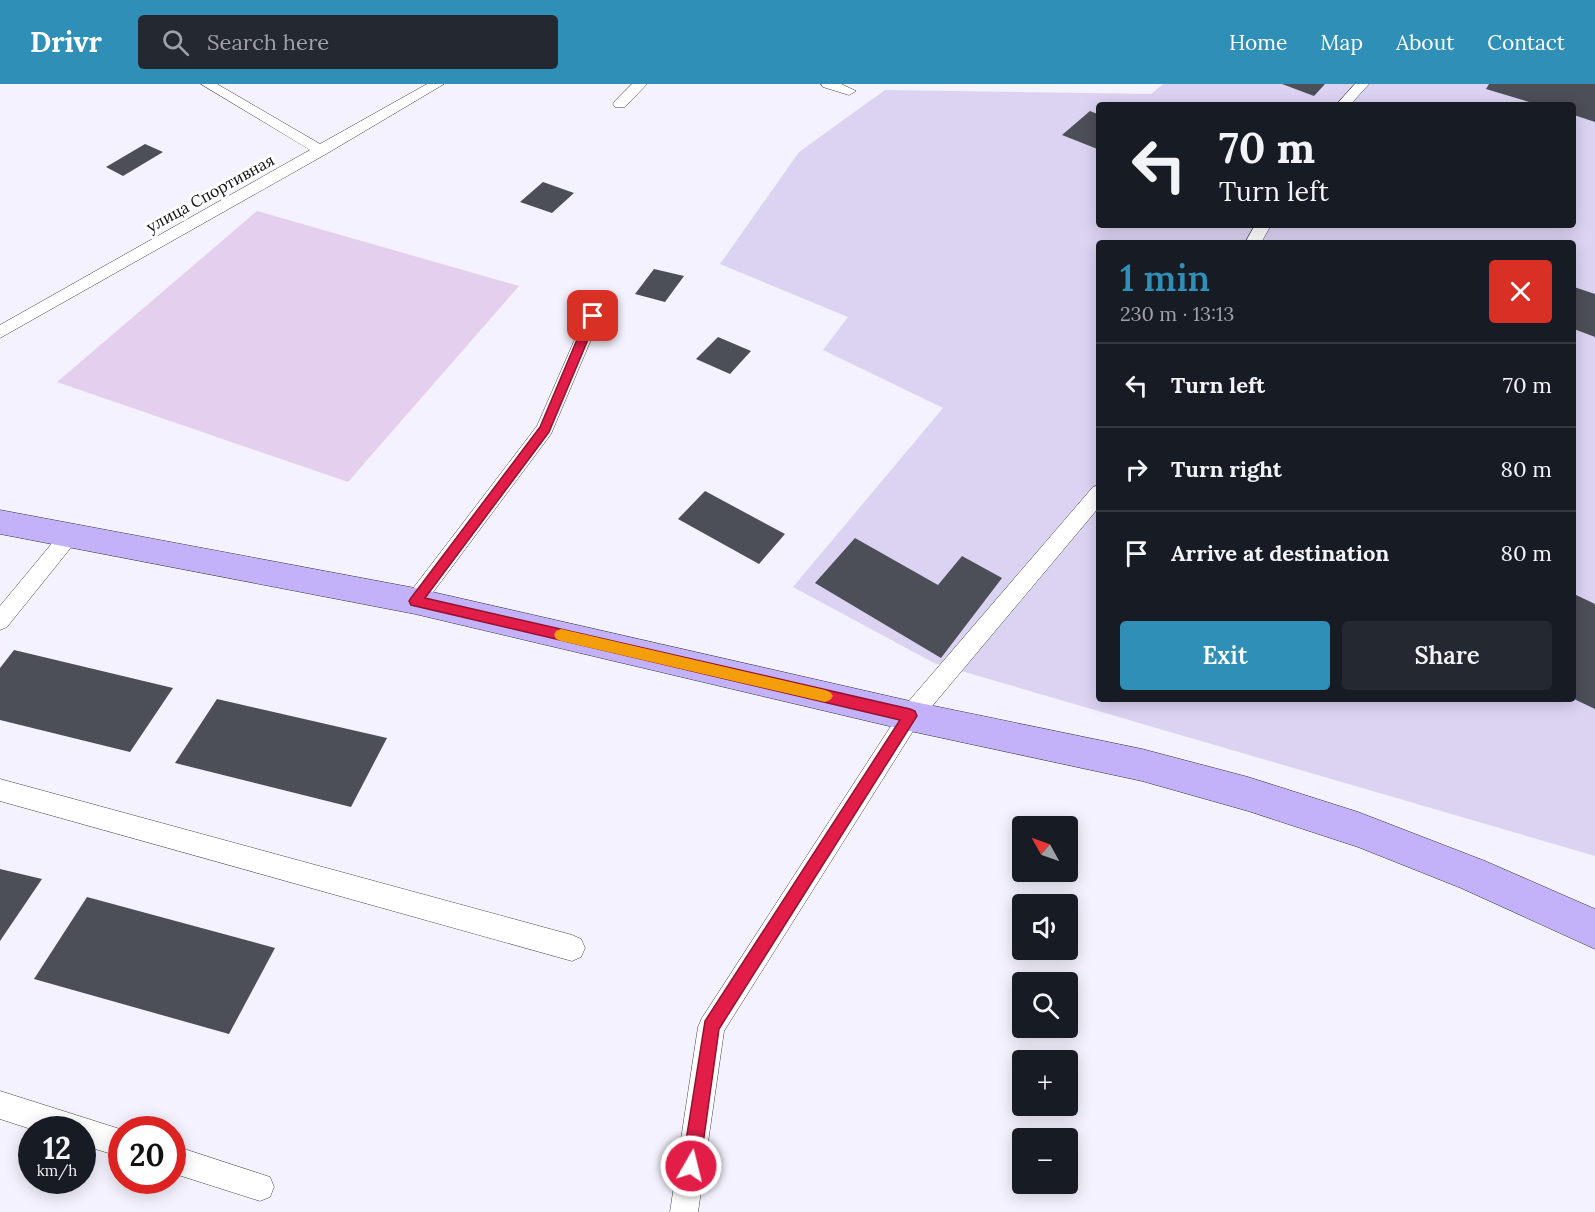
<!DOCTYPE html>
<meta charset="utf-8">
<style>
body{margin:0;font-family:Lora,serif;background:#242831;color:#f1f3f6;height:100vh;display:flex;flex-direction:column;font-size:22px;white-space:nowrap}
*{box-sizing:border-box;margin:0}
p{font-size:20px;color:#9ea1a6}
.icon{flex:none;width:33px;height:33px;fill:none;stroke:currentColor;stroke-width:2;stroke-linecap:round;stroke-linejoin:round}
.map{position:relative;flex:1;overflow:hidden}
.drawer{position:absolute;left:1096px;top:156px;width:480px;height:462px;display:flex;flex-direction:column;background:#171b24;border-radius:6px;box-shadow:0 3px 15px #0003}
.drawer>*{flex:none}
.hud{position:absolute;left:1096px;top:18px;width:480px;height:126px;border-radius:6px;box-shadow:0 3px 15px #0003;background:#171b24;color:#f1f3f6;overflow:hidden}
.needle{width:39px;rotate:310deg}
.fabs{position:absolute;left:1012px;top:732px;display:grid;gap:12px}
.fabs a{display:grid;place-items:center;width:66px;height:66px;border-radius:6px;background:#171b24;box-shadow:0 3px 15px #0003;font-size:30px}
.speed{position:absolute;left:18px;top:1032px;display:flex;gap:12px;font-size:30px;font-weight:700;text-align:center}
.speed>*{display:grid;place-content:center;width:78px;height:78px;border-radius:50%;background:#171b24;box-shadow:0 3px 15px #0003;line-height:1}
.speed small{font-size:15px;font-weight:400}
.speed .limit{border:9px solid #d22;background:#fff;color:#111}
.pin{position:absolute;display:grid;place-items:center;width:51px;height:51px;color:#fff;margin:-26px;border-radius:12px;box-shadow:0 3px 9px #0006}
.me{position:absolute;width:66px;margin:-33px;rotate:8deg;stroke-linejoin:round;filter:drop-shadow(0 0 4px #0008)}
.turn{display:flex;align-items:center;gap:21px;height:126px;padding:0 24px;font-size:27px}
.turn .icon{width:78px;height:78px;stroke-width:2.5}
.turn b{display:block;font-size:42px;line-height:51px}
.round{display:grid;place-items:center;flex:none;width:63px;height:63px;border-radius:6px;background:#242831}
.summary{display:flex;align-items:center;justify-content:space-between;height:102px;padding:0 24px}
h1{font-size:36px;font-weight:600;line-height:45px;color:#2f8fb7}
.primary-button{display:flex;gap:12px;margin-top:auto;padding:12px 24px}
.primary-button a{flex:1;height:69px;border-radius:6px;background:#2f8fb7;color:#fff;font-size:24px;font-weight:600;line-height:69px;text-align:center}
.primary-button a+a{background:#242831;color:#f1f3f6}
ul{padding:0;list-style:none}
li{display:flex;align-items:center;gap:18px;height:84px;padding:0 24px;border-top:2px solid #363941}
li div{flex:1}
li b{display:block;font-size:22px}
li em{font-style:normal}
header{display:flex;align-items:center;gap:36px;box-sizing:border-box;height:84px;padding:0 30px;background:#2f8fb7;color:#fff}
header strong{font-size:28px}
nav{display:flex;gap:33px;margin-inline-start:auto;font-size:21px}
.search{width:420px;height:54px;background:#242831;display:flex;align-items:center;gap:15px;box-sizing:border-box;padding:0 21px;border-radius:6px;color:#9ea1a6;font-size:22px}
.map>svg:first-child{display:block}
.farmland{fill:#dcd3f3;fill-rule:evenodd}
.pitch{fill:#e5cfef}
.building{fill:#4c4f57}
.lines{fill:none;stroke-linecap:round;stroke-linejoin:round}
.lane-casing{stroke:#424242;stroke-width:1}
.secondary-casing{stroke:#313131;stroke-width:1}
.lane{fill:#fff;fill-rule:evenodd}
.secondary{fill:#c3b2fa;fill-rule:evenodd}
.route{fill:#e11d48;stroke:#92132f;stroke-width:1.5}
.slow{fill:#f59e0b}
.labels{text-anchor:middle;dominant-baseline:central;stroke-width:6;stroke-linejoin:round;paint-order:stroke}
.far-street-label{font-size:16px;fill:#0f0f0f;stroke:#fff}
</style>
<header>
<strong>Drivr</strong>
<div class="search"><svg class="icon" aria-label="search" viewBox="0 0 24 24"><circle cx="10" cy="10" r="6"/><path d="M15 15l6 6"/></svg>Search here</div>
<nav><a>Home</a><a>Map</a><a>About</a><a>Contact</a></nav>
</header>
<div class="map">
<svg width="1595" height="1128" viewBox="0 0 1595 1128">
<rect width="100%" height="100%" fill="#f4f2fe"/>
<path class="farmland" d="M1163,0H1595V772L934,579L793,503L943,324L823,266L848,233L720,180L799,68L885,6L1151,10ZM1100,21H1574V141H1100ZM1100,159H1574V615H1100Z"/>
<polygon class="pitch" points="257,127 519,202 348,398 57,298"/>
<g class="building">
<polygon points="1282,0 1325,0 1314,12"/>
<polygon points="1489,0 1595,0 1595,38 1574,31 1574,21 1539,21 1486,5"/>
<polygon points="1090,27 1100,31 1100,66 1062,51"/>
<polygon points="145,60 163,68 123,92 106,83"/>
<polygon points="543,98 574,109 552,129 520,118"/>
<polygon points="654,185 684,192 665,218 635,210"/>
<polygon points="1574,203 1595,210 1595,253 1574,245"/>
<polygon points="718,253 751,267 730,290 696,275"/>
<polygon points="705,407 785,450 759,480 678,435"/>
<polygon points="855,454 938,501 962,472 1002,494 941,574 815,499"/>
<polygon points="1574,510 1595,520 1595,625 1574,615"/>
<polygon points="14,566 173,604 130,668 0,636 0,584"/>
<polygon points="217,615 387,654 351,723 175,679"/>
<polygon points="0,785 42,795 0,857"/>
<polygon points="87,813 275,864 229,950 34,895"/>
</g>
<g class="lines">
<g class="lane-casing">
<g id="lane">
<polygon points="201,0 217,0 320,60 427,0 444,0 326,70 0,254 0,241 310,66"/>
<polygon points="632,0 647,0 625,23 615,23 613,20 615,17"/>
<polygon points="821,0 841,0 856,7 849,11 823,3"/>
<polygon points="1355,0 1369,0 1350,21 1336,21"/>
<polygon points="1255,141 1271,141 1261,159 1245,159"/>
<polygon points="593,227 599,228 601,232 551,350 422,523 415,525 408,523 405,517 408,511 537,342 585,232 587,228"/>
<polygon points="1100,401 1100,422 918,639 724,947 698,1128 670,1128 698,943 702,934 902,625 1093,403"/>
<polygon points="70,443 77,446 80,451 77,456 7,543 0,546 0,522 63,446"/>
<polygon points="0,695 572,851 581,855 585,864 581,873 572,877 0,717"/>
<polygon points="0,1007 123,1046 122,1073 82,1061 82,1046 34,1046 0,1035"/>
<polygon points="172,1061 270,1093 274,1103 270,1113 260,1117 172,1089"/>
</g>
</g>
<g class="secondary-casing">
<polygon id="secondary" points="0,426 415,504 910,617 1142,665 1248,693 1358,728 1485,777 1595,825 1595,865 1461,804 1358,763 1248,727 1142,697 910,647 415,530 0,450"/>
</g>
<use href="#lane" class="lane"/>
<use href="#secondary" class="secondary"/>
</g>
<polygon class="route" points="593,228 598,232 549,348 425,514 910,625 915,627 917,632 719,945 700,1082 697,1088 691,1091 684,1088 682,1082 705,937 900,636 411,521 409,517 411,514 540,343 587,232"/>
<polygon class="slow" points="561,545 825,606 830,608 833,612 830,616 825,618 561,557 556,555 554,551 556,547"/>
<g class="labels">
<g class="far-street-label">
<text transform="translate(210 109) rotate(-29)">улица Спортивная</text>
</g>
</g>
</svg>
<div class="fabs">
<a><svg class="needle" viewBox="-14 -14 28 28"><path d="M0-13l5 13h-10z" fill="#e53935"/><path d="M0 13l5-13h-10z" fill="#9ea1a6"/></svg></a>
<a><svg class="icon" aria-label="sound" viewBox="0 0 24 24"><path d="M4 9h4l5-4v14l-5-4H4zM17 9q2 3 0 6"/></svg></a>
<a><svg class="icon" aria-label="search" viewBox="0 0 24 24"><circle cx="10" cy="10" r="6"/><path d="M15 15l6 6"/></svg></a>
<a>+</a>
<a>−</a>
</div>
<div class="speed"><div>12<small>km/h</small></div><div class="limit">20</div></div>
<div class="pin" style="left:593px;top:232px;background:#d93025"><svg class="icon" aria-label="arrive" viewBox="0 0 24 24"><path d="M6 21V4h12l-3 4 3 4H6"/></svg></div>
<svg class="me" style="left:691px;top:1082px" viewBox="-20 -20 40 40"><circle r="17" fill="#e11d48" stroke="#fff" stroke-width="3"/><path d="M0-11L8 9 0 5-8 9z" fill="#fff"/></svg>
<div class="hud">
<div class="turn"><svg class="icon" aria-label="left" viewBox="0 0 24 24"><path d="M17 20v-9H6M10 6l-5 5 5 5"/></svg><div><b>70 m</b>Turn left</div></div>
</div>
<section class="drawer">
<div class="summary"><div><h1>1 min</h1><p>230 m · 13:13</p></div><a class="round" style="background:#d93025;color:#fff"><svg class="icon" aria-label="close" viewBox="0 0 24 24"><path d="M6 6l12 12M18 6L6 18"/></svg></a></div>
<ul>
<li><svg class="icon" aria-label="left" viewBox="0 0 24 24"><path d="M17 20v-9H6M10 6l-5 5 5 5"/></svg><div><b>Turn left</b></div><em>70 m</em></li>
<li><svg class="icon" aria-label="right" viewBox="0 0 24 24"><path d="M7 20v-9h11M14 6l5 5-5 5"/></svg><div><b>Turn right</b></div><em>80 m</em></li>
<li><svg class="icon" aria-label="arrive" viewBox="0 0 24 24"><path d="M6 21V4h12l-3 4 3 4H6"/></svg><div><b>Arrive at destination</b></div><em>80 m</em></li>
</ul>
<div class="primary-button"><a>Exit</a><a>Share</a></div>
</section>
</div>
